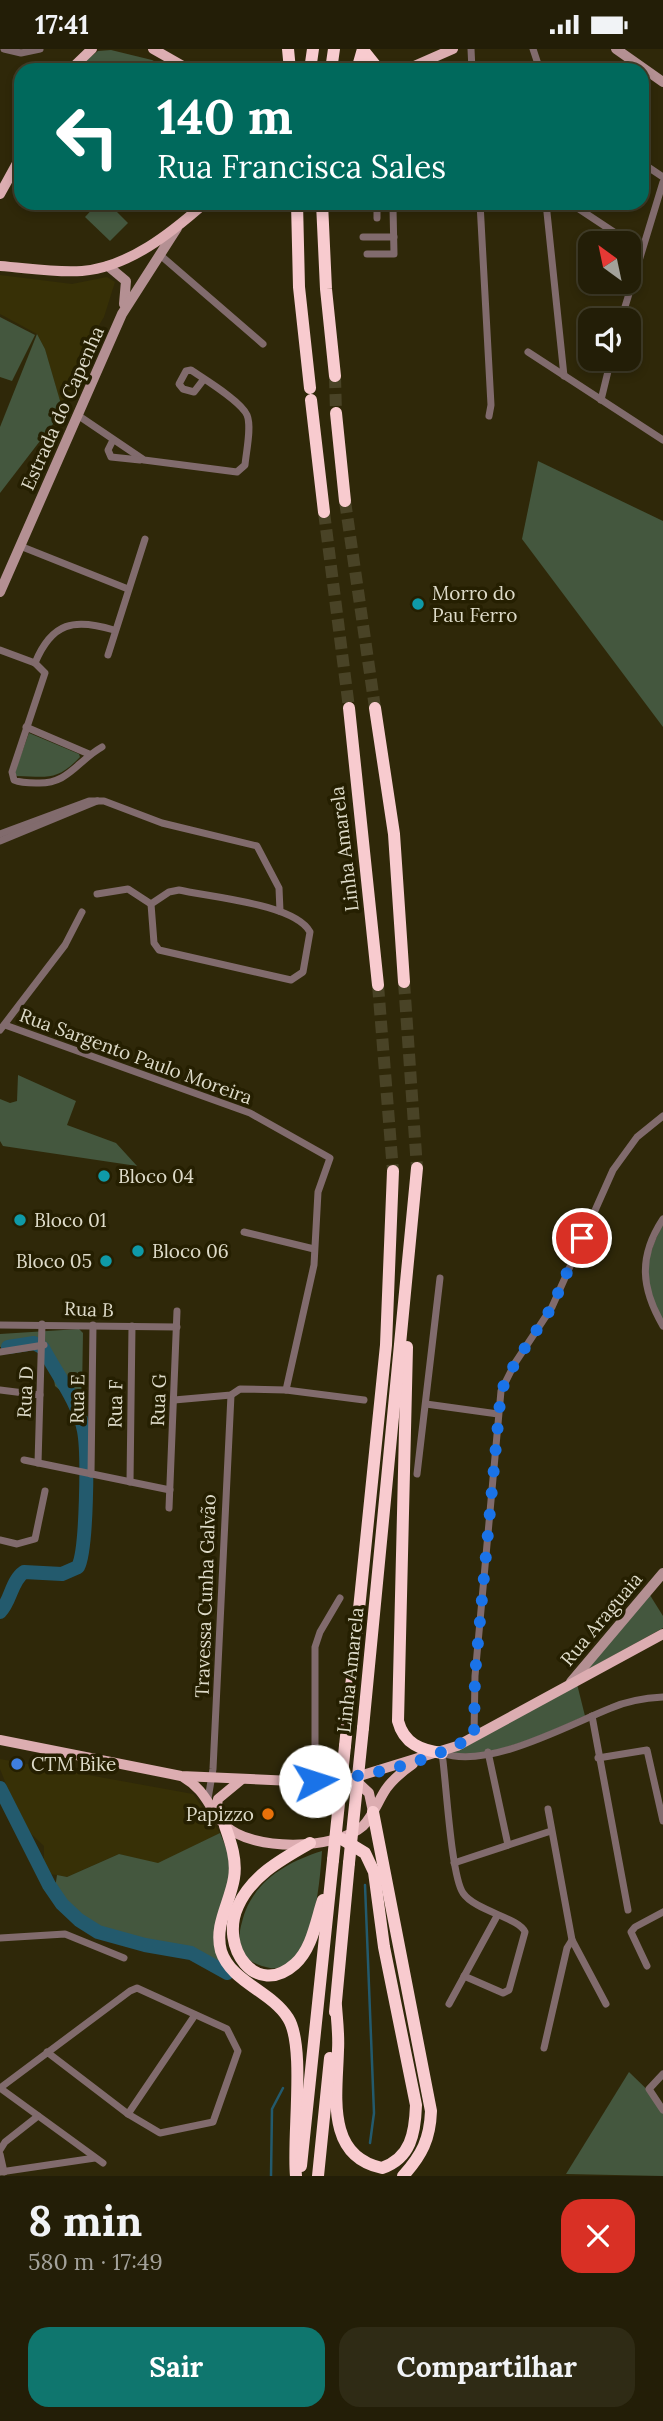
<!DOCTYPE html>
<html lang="pt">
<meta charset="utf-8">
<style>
body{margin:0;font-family:Lora,serif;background:#2f2b15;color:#f1f3f6;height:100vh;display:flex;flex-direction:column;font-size:26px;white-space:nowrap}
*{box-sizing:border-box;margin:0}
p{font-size:23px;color:#a3a29b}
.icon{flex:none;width:38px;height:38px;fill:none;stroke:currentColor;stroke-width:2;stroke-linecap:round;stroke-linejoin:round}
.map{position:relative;height:2127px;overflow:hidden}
.side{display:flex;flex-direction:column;background:#231e07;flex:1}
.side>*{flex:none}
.hud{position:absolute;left:14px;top:14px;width:635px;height:147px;border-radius:21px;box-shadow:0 4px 10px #0003,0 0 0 2px #403c28;background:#00695c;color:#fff;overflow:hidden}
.needle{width:46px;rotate:327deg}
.buttons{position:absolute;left:578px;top:182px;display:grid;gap:14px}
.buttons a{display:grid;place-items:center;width:63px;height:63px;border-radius:14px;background:#231e07;box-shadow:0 4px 10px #0003,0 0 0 2px #403c28;font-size:35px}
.pin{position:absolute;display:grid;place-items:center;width:60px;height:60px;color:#fff;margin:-30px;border:4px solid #fff;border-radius:50%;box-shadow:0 2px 7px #0007}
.me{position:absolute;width:77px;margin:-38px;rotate:85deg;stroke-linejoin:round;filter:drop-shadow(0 0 5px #0008)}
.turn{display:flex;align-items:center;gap:24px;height:147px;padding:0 28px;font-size:32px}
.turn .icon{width:91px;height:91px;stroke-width:2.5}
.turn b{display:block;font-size:49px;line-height:60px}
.round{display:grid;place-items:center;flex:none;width:74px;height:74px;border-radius:21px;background:#2f2b15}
.head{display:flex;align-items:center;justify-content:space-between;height:119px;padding:0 28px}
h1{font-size:42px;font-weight:700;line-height:52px}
.cta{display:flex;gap:14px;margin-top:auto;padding:14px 28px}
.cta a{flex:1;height:80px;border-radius:21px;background:#0f766e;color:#fff;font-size:28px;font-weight:700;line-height:80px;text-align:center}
.cta a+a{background:#2f2b15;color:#f1f3f6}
.status{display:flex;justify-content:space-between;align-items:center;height:49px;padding:0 35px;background:#231e07;direction:ltr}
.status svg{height:19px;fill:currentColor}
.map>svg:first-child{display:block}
.built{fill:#373006}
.green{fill:#44573e}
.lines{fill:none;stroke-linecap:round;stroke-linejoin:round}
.stream{stroke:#235a6d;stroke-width:2.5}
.river{stroke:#235a6d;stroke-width:14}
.highway-tunnel{stroke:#494326;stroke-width:12;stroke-dasharray:12 6;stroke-linecap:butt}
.street{stroke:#816b6d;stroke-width:7}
.secondary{stroke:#b49093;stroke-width:10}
.primary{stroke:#dcadb1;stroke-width:10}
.highway{stroke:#f8cbcf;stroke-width:12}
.highway-bridge{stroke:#f8cbcf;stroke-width:12}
.route{stroke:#1a73e8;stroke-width:12;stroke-dasharray:0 21.6}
.culture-dot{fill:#0f9aa8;stroke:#251f01;stroke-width:2.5}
.shop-dot{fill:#3f7fe0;stroke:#251f01;stroke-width:2.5}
.food-dot{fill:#e8710a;stroke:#251f01;stroke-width:2.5}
.labels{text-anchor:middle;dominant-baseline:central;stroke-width:7;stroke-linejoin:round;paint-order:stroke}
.street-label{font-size:19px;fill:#dedbc9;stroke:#251f01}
.poi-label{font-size:19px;fill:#dedbc9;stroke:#251f01;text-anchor:start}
</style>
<div class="status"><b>17:41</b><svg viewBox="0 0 49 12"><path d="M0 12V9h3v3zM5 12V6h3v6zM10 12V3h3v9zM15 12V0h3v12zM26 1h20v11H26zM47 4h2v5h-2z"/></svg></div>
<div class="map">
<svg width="663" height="2127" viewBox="0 0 663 2127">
<rect width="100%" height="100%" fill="#2f2809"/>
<g class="built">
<polygon points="0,226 72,235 107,228 115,233 104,268 93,286 63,362 45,300 37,285 0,265"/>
<polygon points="0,1710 193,1745 220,1784 158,1815 119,1805 67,1828 44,1824 44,1797 23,1777 0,1720"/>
</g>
<g class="green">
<polygon points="111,1 152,11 171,21 74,21 98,2"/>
<polygon points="98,154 108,154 128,174 110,192 85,168"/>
<polygon points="0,268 35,286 12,332 0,328"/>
<polygon points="37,285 45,300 63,362 0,444 0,378"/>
<polygon points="538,412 663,472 663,678 522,490"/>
<path d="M29,684L79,705L80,708C57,732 48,728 17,727L14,725Z"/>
<polygon points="18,1026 76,1052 67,1076 116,1094 137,1117 3,1097 0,1092 0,1050 10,1054 17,1052"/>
<path d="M663,1176V1276C642,1238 642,1214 663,1176Z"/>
<polygon points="79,1280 83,1284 82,1343 61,1342 55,1337 52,1317 39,1295 0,1298 0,1285"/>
<polygon points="648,1543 663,1567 663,1579 585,1622"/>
<path d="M577,1635L585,1667C548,1683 489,1712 449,1703Z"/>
<path d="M220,1784C223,1792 228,1801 229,1810C235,1852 201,1869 221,1917L91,1880L54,1846L57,1826L67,1828L119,1805L158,1814Z"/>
<path d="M322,1802C320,1831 314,1924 270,1919C260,1917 248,1913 243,1904C238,1895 239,1883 242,1873C251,1834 286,1813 322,1802Z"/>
<polygon points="629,2023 663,2056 663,2127 566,2125"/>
</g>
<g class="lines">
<g class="stream">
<polyline points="365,1836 374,2064 370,2094"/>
<polyline points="271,2127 272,2060 283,2039"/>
</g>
<g class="river">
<path d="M0,1563C11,1552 11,1532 24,1523L62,1525L78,1518C87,1501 88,1403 84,1382C79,1354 56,1324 43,1299L34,1294L8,1298"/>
<polyline points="0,1739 49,1836 62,1855 79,1871 98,1883 145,1896 191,1904 227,1924"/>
</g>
<g class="highway-tunnel">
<polyline points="335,327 336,364"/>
<polyline points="345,452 375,659"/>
<polyline points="324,463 349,659"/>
<polyline points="404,933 417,1119"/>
<polyline points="378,936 393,1122"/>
</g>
<g class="street">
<polyline points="4,0 21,4 40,0"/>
<polyline points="471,0 472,21"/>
<polyline points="533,0 540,21"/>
<polyline points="642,114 663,128"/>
<polyline points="377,154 377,169"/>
<polyline points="480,154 491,356 489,367"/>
<polyline points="546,154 564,327"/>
<polyline points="570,154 641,201"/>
<polyline points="363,188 394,188"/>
<polyline points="159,205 263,295"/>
<polyline points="367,205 394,205 393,159 377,156"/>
<polyline points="621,271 663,133"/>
<polyline points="528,303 663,391"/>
<polyline points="601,351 611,310"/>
<path d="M79,367L144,411L237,423L245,416C246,403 252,378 247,366C241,352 204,330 191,321L186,322L179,335L183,340L194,343L204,330"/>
<polyline points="113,391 108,401 111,408 140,411"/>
<polyline points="20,497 128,540"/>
<path d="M0,601L35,614L45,624L12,723L14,731C21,734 28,734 36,734C68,736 77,712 102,698"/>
<polyline points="108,606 145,490"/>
<path d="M35,614C52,573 74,569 114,581"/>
<polyline points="26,678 89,705"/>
<polyline points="0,785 89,752 104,752 162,774 257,797 279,839 280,862"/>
<polyline points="0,792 97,752"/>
<path d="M179,841C210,848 295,855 310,883L303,923L291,931L159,901L154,894L151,855L169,843Z"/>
<polyline points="97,845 128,840 151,855"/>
<polyline points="5,976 250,1064 330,1109 318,1143 314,1216 286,1341"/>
<polyline points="0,981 65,896 82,863"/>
<path d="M663,1170C638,1208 641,1239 663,1277"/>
<polyline points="244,1183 314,1200"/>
<polyline points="0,1276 177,1278"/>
<polyline points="0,1303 44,1296"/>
<polyline points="0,1341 40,1346"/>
<polyline points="174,1351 231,1346 240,1340 286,1341 364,1351"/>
<polyline points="426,1355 498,1365"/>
<polyline points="24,1411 170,1441"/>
<polyline points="38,1414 42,1275"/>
<polyline points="91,1425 93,1276"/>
<polyline points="417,1425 440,1229"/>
<polyline points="130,1433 132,1277"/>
<polyline points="169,1459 177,1262"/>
<polyline points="0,1491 17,1495 35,1490 45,1442"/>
<polyline points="592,1667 628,1861"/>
<polyline points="474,1687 475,1627 501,1342 515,1314 552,1258 613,1121 637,1088 663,1067"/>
<polyline points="488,1703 508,1796"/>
<polyline points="598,1709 647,1701 663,1772"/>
<polyline points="315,1733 315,1598 320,1583 340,1549"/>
<polyline points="208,1750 213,1720 231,1346"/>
<polyline points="548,1760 572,1891 606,1955"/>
<polyline points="454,1814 551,1782"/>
<polyline points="0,1889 65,1885 124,1909"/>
<polyline points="647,1917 631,1883 635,1878 663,1863"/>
<path d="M464,1927L503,1944L509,1941L525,1883C520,1869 475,1862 463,1844C451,1827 446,1730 442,1704C488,1721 568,1676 611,1659C627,1652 645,1649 663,1648"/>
<polyline points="449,1955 497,1867"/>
<polyline points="544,1999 567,1899 572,1891"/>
<polyline points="663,2025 649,2040 663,2061"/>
<polyline points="0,2039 130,1942 137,1939 227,1980 238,2002 213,2073 160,2084 128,2065 47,2003"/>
<polyline points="0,2039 103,2114"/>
<polyline points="128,2065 195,1966"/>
<polyline points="0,2101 5,2093 38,2067"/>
<polyline points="0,2105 4,2123"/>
<polyline points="0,2123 95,2109"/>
</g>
<g class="secondary">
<polyline points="616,0 663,33"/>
<polyline points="108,217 126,232 124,255"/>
<polyline points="0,543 122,265 177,179"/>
<polyline points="571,1633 663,1524"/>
</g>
<g class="primary">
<polyline points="153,0 190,21"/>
<polyline points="70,21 92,0"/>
<polyline points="405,21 453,0"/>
<polyline points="0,145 21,107"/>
<path d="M0,217C27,219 55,224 82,222C129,218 171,184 205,154"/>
<polyline points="0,1691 181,1727 315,1733 353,1729 457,1697 663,1585"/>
<path d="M183,1728C207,1742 208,1759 225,1776C251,1803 336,1801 363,1777C373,1767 378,1752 386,1740C393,1730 403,1722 413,1715"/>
<polyline points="353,1729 369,1744 373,1763"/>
<polyline points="216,1762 218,1750 241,1731"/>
</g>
<g class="highway">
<polyline points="288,0 290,21"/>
<polyline points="363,1 379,21"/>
<polyline points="310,21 313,0"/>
<polyline points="331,21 334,0"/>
<polyline points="357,21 363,0"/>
<polyline points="297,154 299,238 310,339"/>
<polyline points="322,154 326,240 335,327"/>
<polyline points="311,351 324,463"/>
<polyline points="336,364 345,452"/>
<polyline points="349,659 378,936"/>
<polyline points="375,659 394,785 404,933"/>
<path d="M407,1298L398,1672C404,1695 421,1701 442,1704"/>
<polyline points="363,1679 417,1119"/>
<polyline points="345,1697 386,1296 393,1122"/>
<path d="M373,1763L431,2062C430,2090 422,2106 403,2127"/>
<path d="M225,1777C231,1794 237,1811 234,1829C230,1854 214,1876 221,1902C231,1933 271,1942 288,1969C306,1997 292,2089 296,2127"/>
<path d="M310,1794C282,1810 252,1826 238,1857C219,1898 256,1950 295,1915C312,1900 316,1872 323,1851"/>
<path d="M336,1957C337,1971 339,1986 338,2001C337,2045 325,2107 382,2119C411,2109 415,2084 416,2056L384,1898L374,1823L365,1804L342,1790"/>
<polyline points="335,1963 349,1814"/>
<polyline points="301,2117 333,1811"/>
<polyline points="318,2127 330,2009"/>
</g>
<g class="highway-bridge">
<polyline points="333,1811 345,1697"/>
<polyline points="349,1814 363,1679"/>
</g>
</g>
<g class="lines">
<path class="route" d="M315,1732C369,1728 427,1714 474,1687L475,1626L501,1342L515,1314L552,1258L582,1189"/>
</g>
<g class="culture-dot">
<circle cx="418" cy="555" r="7"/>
<circle cx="104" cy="1127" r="7"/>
<circle cx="20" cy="1171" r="7"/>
<circle cx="138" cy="1202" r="7"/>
<circle cx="106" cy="1212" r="7"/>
</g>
<circle class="shop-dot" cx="17" cy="1715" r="7"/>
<circle class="food-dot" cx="268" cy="1765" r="7"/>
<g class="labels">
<g class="street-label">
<text transform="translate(62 359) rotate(-66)">Estrada do Capenha</text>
<text transform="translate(344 800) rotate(-97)">Linha Amarela</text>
<text transform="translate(136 1007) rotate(20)">Rua Sargento Paulo Moreira</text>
<text transform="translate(89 1260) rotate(2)">Rua B</text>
<text transform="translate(25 1343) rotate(-87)">Rua D</text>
<text transform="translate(77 1350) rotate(-89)">Rua E</text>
<text transform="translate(158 1351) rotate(-88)">Rua G</text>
<text transform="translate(115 1355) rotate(-89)">Rua F</text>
<text transform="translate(205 1547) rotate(-88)">Travessa Cunha Galvão</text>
<text transform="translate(601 1570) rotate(-50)">Rua Araguaia</text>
<text transform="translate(350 1621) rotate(-84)">Linha Amarela</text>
</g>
<g class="poi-label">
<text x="432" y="544">Morro do<tspan x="432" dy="22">Pau Ferro</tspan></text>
<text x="118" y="1127">Bloco 04</text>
<text x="34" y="1171">Bloco 01</text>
<text x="152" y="1202">Bloco 06</text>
<text x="92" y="1212" text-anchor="end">Bloco 05</text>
<text x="31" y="1715">CTM Bike</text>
<text x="254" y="1765" text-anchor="end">Papizzo</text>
</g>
</g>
</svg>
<div class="buttons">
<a><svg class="needle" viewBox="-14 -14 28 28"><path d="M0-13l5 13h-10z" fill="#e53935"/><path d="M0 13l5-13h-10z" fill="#a3a29b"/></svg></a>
<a><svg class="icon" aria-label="sound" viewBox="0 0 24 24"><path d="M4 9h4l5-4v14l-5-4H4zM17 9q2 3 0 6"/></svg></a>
</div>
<div class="pin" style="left:582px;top:1189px;background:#d93025"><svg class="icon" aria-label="arrive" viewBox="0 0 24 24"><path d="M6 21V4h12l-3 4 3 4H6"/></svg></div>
<svg class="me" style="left:315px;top:1732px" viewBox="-20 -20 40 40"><circle r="19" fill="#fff"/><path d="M0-13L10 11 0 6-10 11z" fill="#1a73e8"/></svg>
<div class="hud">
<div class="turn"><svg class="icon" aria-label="left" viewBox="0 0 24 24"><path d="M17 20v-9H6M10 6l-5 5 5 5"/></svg><div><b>140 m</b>Rua Francisca Sales</div></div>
</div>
</div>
<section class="side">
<div class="head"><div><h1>8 min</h1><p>580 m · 17:49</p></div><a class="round" style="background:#d93025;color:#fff"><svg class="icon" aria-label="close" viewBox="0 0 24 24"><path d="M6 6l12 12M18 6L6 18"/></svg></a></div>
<div class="cta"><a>Sair</a><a>Compartilhar</a></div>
</section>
